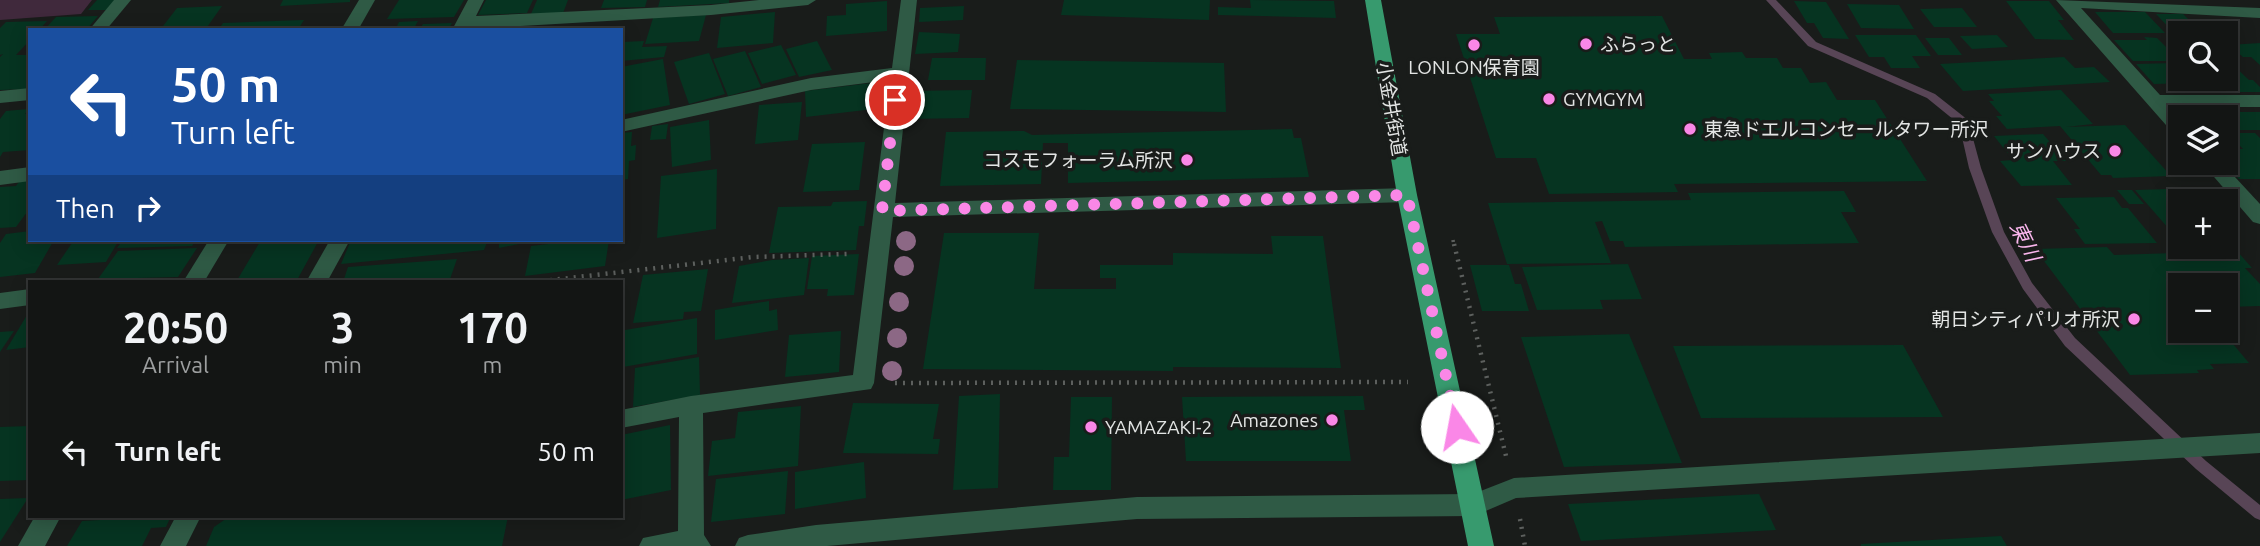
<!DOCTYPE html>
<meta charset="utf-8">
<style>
body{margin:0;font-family:Ubuntu,"Noto Sans JP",sans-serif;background:#202222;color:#f1f3f6;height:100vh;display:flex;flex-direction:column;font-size:26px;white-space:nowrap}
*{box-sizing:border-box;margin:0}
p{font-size:23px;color:#9d9fa0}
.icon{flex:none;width:38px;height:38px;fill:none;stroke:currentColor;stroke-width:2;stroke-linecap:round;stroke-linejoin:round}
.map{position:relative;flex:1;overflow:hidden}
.panel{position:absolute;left:28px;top:280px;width:595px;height:238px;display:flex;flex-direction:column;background:#131514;border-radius:0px;box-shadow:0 4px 18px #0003,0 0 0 2px #323434}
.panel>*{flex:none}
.banner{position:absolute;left:28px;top:28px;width:595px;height:214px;border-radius:0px;box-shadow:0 4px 18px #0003,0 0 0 2px #323434;background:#1a4fa0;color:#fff;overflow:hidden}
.tools{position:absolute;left:2168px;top:21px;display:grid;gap:14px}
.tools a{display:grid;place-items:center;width:70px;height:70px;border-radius:0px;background:#131514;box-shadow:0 4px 18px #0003,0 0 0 2px #323434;font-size:35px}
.pin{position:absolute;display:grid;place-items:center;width:60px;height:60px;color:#fff;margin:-30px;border:4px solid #fff;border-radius:50%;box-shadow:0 2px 7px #0007}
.me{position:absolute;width:77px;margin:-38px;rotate:348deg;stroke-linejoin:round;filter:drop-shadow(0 0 5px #0008)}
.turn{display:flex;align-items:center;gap:24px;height:147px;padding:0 28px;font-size:32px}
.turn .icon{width:91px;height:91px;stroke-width:2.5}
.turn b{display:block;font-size:49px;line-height:60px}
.then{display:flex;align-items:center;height:66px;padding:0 28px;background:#0003;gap:14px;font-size:26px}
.eta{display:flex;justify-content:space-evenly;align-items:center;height:119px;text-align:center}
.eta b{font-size:42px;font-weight:600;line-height:49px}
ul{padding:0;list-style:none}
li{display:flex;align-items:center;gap:21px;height:105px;padding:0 28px}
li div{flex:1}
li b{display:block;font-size:26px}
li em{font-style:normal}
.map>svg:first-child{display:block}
.green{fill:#40293c}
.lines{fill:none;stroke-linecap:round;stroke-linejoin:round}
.stream{fill:#584556;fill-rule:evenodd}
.building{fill:#063421}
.path-far1{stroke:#5d605e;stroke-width:3.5;stroke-dasharray:2 4.5;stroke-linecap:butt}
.path{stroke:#5d605e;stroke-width:4.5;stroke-dasharray:2 6;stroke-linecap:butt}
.minor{fill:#2f5a45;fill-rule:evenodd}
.major{fill:#379a6e;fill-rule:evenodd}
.tree{fill:#8c6885}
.route{stroke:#fa87e7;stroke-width:12;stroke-dasharray:0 21.6}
.poi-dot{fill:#fa87e7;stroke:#191c1a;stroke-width:2.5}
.labels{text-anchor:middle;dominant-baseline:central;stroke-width:7;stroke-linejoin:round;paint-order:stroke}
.poi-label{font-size:19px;fill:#e3e5e4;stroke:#191c1a;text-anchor:start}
.street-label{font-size:19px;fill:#e3e5e4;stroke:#191c1a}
.water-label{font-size:21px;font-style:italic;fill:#fab6ed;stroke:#191c1a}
</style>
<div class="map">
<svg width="2260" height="546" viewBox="0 0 2260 546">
<rect width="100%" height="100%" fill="#191c1a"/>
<polygon class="green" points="0,0 92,0 81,14 0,20"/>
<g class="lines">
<polygon class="stream" points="1766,0 1776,0 1816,42 1935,94 1968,120 1981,168 2004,232 2032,283 2075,338 2206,461 2260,505 2260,520 2255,518 2196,469 2065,346 2023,289 1992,232 1969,168 1959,124 1927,98 1808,46"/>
</g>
<g class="building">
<polygon points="97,0 116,0 108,10 88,10"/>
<polygon points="283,0 350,0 350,2 280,6"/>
<polygon points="399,0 464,0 454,17 387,19"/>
<polygon points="486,0 533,0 527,13 478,15"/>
<polygon points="537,0 568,0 563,13 531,14"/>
<polygon points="604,0 647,0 645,7 601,8"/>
<polygon points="660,0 729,0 729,3 658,7"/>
<polygon points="1064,0 1210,0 1209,20 1061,15"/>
<polygon points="1250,0 1334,1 1336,18 1218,15 1218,7 1251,8"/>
<polygon points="887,1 887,31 826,36 827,16 846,15 846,4"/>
<polygon points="1794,1 1826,2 1849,39 1823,38 1814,23 1807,23"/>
<polygon points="2006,1 2049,1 2064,20 2058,20 2074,40 2035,39"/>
<polygon points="1847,4 1899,5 1914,29 1861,28"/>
<polygon points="222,6 205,30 160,30 177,8"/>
<polygon points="964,6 963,20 919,22 920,8"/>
<polygon points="1962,8 1977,27 1934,27 1920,9"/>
<polygon points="775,12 773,43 717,48 721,17"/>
<polygon points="2095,12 2145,12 2165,33 2113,33"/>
<polygon points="2156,14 2183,14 2202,33 2175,34"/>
<polygon points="706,15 699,41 645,44 653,18"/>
<polygon points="98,16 86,30 44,30 56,17"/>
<polygon points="1662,16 1684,59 1712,59 1709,53 1742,52 1746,58 1777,58 1783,68 1801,68 1810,83 1826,82 1837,100 1875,100 1927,181 1674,184 1678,192 1549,194 1536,158 1496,158 1456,34 1500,34 1494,17"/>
<polygon points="304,20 299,28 218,30 223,23"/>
<polygon points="47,21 39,30 30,30 30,40 16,55 30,55 30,87 28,89 0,90 0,57 3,54 0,55 0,28 6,22"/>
<polygon points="418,21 413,30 395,30 399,22"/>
<polygon points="452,23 448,30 419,30 423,24"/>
<polygon points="919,32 960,34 958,52 915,54"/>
<polygon points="1855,35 1916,35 1931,56 1912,56 1920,68 1891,68 1884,57 1869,57"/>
<polygon points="1997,35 2008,47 1972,49 1960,36"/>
<polygon points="2144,37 2157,38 2180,61 2133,61 2114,40 2147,40"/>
<polygon points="1925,38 1949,38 1962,55 1938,55"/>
<polygon points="644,41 642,47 667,46 664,57 621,61 622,42"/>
<polygon points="817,41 832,70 799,77 786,49"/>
<polygon points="2260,43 2260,65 2251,57 2243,57 2229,45"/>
<polygon points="781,45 796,75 762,84 748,53"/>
<polygon points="745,51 761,87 728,96 713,59"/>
<polygon points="709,53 725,94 689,104 674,62"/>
<polygon points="2064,57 2075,68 2094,67 2110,82 1963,91 1940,64"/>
<polygon points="932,58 986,58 985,80 928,80"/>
<polygon points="663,59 670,105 621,115 621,67"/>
<polygon points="1017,60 1224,63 1226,112 1010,109"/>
<polygon points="2175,63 2180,68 2180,79 2191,79 2195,83 2154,84 2136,64"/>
<polygon points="2226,63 2233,65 2249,80 2253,80 2260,87 2260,92 2225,92 2213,79 2226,79"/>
<polygon points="880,82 882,108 806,117 805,91"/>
<polygon points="972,90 969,118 906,119 910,91"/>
<polygon points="2061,90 2093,124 2066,127 2125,125 2171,176 2113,178 2111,175 2101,175 2060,126 2007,129 1996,116 2002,116 1989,101 1994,101 1988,94"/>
<polygon points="802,102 798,140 755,144 759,105"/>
<polygon points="28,109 25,114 30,114 30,150 3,152 0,157 0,119 6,111"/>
<polygon points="2202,112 2260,112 2260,130 2226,130 2226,117 2208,117"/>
<polygon points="709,120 711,160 672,167 670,127"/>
<polygon points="668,124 666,139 650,140 652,126"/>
<polygon points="1292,129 1294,138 1301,138 1309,177 1068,183 1068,143 1043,143 1041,184 940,186 946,132 1024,131 1032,135"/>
<polygon points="632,132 631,146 636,145 635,160 629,161 628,179 621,180 621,133"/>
<polygon points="2228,133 2255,133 2260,138 2260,179 2239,179 2224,163 2226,149 2243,149"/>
<polygon points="2043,134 2066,161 2053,161 2072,185 2021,186 2000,161 2013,160 1994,136"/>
<polygon points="865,142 859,190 803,192 812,144"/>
<polygon points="717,169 716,229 657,238 661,176"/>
<polygon points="30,178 30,208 16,227 0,228 0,187 16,186 21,179"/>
<polygon points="2204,188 2216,201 2180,201 2180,229 2169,229 2135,190"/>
<polygon points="2117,190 2132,190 2144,204 2129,204"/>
<polygon points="1844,191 1856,212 1841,212 1859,243 1625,247 1623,241 1610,241 1602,221 1595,222 1611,263 1507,264 1488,203 1691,200 1688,193"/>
<polygon points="2114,197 2122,208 2128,208 2157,243 2085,244 2074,229 2080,229 2056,198"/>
<polygon points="867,201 864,226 859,226 856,250 769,253 778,207 831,206 833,202"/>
<polygon points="30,231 30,240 54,240 35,273 0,277 0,243 6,234"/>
<polygon points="944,233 1039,233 1034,289 1116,289 1116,278 1100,278 1100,265 1173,265 1173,253 1273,254 1271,236 1323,236 1341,368 1173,367 1173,371 923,369"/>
<polygon points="74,240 119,240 106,262 57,265"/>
<polygon points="123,240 196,240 192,246 117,248"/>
<polygon points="261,240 319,240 296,282 236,282"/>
<polygon points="351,240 488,240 484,250 341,264"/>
<polygon points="499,240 535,240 535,241 499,248"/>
<polygon points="582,240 609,240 605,266 525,276 531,246"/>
<polygon points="2107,247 2114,255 2237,251 2252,268 2245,268 2260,284 2260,306 2226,307 2226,285 2180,285 2180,331 2222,331 2249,363 2210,364 2214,369 2197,370 2199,373 2130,375 2035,249"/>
<polygon points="197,248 178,277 98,279 118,251"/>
<polygon points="859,254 854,295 827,296 828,289 807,289 812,256"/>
<polygon points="809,258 804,295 732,303 739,266 772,260"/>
<polygon points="457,259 449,282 343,282 348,267"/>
<polygon points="1628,264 1642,299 1600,300 1603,309 1537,310 1522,267"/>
<polygon points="1470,265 1509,265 1515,284 1521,284 1529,311 1482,311"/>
<polygon points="708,269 701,311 684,312 683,319 633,323 643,275"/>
<polygon points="769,301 769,311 777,309 778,330 715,340 715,310"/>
<polygon points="30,310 30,347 6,350"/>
<polygon points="697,318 697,354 623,367 625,330"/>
<polygon points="14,331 0,352 0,332"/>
<polygon points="841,331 839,372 785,377 789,335"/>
<polygon points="1629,334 1682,463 1564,467 1521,337"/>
<polygon points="1903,345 1943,417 1701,418 1673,346"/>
<polygon points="699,357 700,395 633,407 635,368"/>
<polygon points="1000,394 998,488 953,490 959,396"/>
<polygon points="1363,396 1365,410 1344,410 1351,461 1186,461 1182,397"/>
<polygon points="1071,397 1112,397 1111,490 1053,490 1054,457 1069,457"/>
<polygon points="853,403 939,404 933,439 940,439 938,454 843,453"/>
<polygon points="801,406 798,466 708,476 712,441 735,438 738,412"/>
<polygon points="670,425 671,490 621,500 621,435"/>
<polygon points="30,426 30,480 0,481 0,427"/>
<polygon points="864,462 866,498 795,509 795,472"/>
<polygon points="788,471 785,514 711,522 716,479"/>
<polygon points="1759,494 1776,530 1581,541 1568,504"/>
<polygon points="28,498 0,542 0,499"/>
<polygon points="171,516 166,527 151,528 142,546 67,546 82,521"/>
<polygon points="230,516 508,516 502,546 206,546 214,527"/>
<polygon points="2001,536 2007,546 1861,546 1861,544"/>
</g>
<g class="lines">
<polyline class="path-far1" points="1453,240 1454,246"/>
<g class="path">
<polyline points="1454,244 1507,460"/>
<polyline points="534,282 753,257 848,254"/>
<polyline points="895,383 1408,382"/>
<polyline points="1520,519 1525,546"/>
</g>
<g class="minor">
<polygon points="114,0 131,0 106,30 89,30"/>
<polygon points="359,0 375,0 358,30 341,30"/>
<polygon points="468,0 484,0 476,16 711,5 759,0 816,0 808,5 711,15 452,30"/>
<polygon points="901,0 917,0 895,203 1407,188 1414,190 1417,195 1414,200 1407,202 893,217 874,383 871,389 703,413 704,535 711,546 639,546 643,538 678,531 679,417 621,428 621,410 691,396 853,375 890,80 811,90 621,132 621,120 811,78 892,68"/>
<polygon points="2056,0 2260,8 2260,18 2081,8 2160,95 2260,95 2260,107 2170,107 2180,118 2180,135 2173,133"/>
<polygon points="30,88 30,100 0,103 0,91"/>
<polygon points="2202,163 2222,163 2260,204 2260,224 2253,222"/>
<polygon points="30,167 30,181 0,185 0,171"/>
<polygon points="209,240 229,240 204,282 183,282"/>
<polygon points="330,240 350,240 327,282 306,282"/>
<polygon points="30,289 30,305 0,309 0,293"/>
<polygon points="2260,433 2260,453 1516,498 1474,516 1137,519 827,546 735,546 739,538 748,535 816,525 1137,497 1473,494 1514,478"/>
<polygon points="35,516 61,516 45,546 18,546"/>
<polygon points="176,516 201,516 186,546 160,546"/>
</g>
<polygon class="major" points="1365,0 1381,0 1417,195 1494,546 1468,546 1397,195"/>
</g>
<g class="tree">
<circle cx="906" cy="241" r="10"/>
<circle cx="904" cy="266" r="10"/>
<circle cx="899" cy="302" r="10"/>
<circle cx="897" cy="338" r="10"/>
<circle cx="892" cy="371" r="10"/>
</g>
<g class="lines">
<polyline class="route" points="895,100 882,211 1407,195 1457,427"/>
</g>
<g class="poi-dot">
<circle cx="1586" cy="44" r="7"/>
<circle cx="1474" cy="45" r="7"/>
<circle cx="1549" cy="99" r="7"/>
<circle cx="1690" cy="129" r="7"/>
<circle cx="2115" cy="151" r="7"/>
<circle cx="1187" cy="160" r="7"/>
<circle cx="2134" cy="319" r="7"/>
<circle cx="1332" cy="420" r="7"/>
<circle cx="1091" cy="427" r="7"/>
</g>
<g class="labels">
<g class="poi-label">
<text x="1600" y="44">ふらっと</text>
<text x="1474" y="67" text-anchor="middle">LONLON保育園</text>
<text x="1563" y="99">GYMGYM</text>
<text x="1704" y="129">東急ドエルコンセールタワー所沢</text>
<text x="2101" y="151" text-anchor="end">サンハウス</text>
<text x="1173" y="160" text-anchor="end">コスモフォーラム所沢</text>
<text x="2120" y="319" text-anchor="end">朝日シティパリオ所沢</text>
<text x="1318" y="420" text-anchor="end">Amazones</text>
<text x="1105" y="427">YAMAZAKI-2</text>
</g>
<g class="street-label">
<text transform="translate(1392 109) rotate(80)">小金井街道</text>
</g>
<g class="water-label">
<text transform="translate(2026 241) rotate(64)">東川</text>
</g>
</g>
</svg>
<div class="tools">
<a><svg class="icon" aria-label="search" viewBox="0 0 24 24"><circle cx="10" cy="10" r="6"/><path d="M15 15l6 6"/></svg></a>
<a><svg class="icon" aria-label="layers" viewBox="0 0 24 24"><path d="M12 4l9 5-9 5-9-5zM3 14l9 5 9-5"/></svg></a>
<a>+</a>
<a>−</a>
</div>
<div class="pin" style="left:895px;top:100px;background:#d93025"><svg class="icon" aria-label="arrive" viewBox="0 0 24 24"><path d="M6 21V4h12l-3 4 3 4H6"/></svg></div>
<svg class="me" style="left:1457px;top:427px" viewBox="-20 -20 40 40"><circle r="19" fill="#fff"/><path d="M0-13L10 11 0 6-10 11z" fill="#fa87e7"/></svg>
<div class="banner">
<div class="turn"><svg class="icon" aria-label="left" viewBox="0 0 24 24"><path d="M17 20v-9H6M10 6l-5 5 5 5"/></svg><div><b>50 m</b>Turn left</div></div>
<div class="then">Then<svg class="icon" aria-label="right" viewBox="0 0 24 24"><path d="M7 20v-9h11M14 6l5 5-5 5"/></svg></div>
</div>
<section class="panel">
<div class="eta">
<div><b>20:50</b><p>Arrival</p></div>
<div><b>3</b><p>min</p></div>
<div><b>170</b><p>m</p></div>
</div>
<ul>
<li><svg class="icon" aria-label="left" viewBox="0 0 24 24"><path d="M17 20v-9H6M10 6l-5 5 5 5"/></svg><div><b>Turn left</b></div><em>50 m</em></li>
</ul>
</section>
</div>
